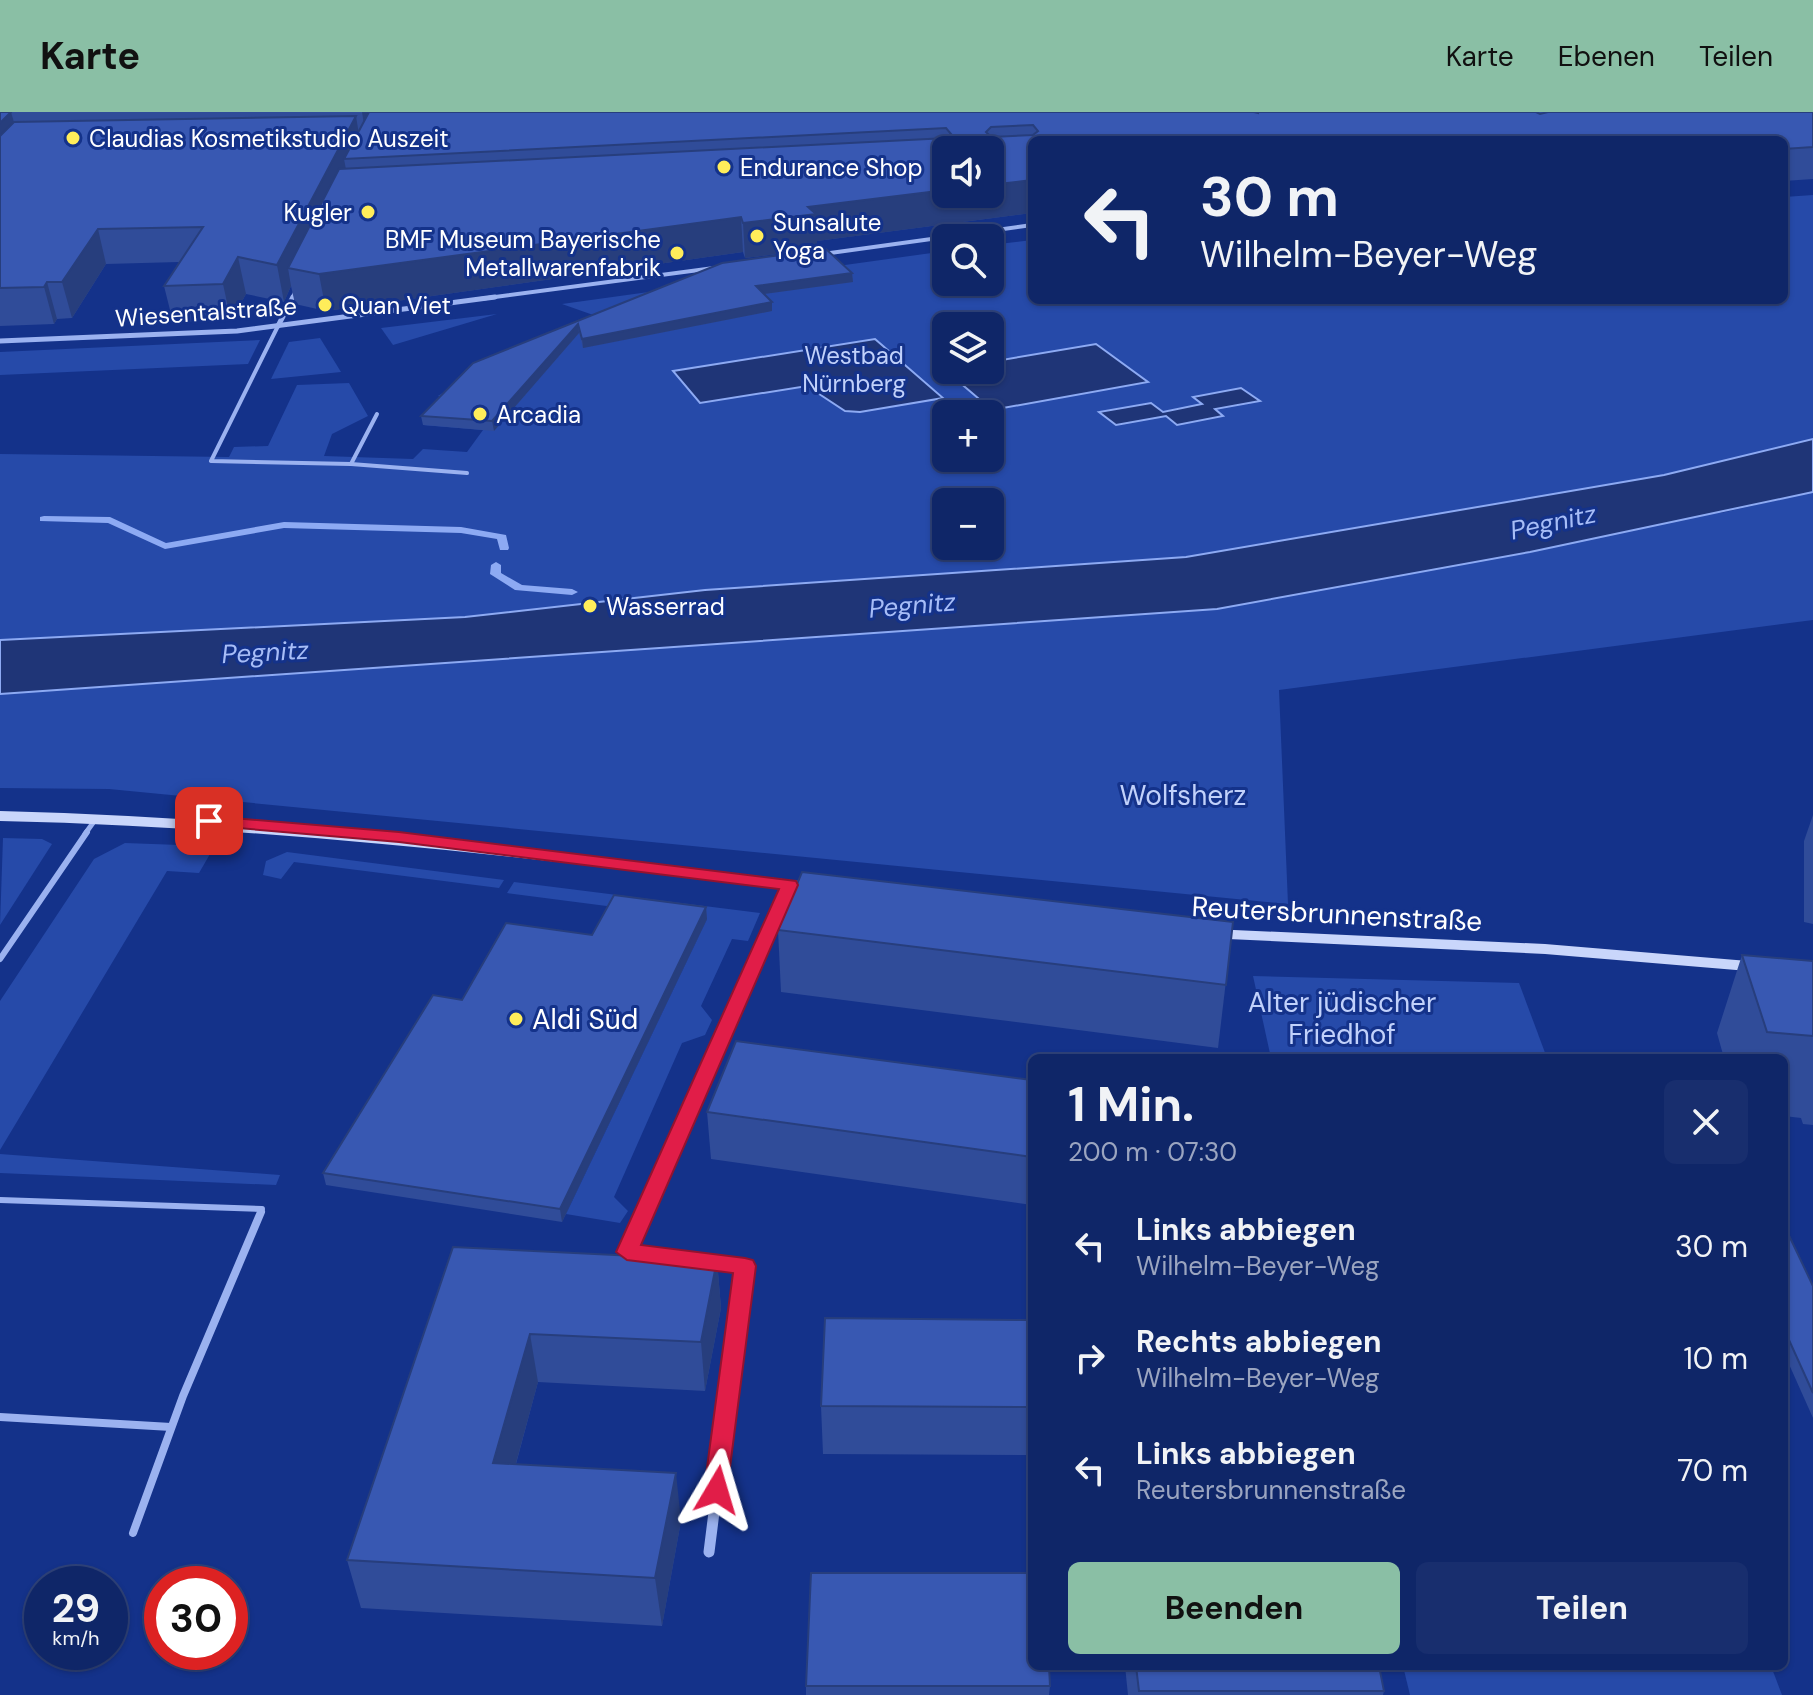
<!DOCTYPE html>
<html lang="de">
<meta charset="utf-8">
<style>
body{margin:0;font-family:"DM Sans",sans-serif;background:#182e6e;color:#f1f3f6;height:100vh;display:flex;flex-direction:column;font-size:30px;white-space:nowrap}
*{box-sizing:border-box;margin:0}
p{font-size:26px;color:#9ba5c0}
.icon{flex:none;width:44px;height:44px;fill:none;stroke:currentColor;stroke-width:2;stroke-linecap:round;stroke-linejoin:round}
.map{position:relative;flex:1;overflow:hidden}
.drawer{position:absolute;left:1028px;top:942px;width:760px;height:616px;display:flex;flex-direction:column;background:#0f2668;border-radius:12px;box-shadow:0 2px 6px #0004,0 0 0 2px #2f437c}
.drawer>*{flex:none}
.guide{position:absolute;left:1028px;top:24px;width:760px;height:168px;border-radius:12px;box-shadow:0 2px 6px #0004,0 0 0 2px #2f437c;background:#0f2668;color:#f1f3f6;overflow:hidden}
.buttons{position:absolute;left:932px;top:24px;display:grid;gap:16px}
.buttons a{display:grid;place-items:center;width:72px;height:72px;border-radius:12px;background:#0f2668;box-shadow:0 2px 6px #0004,0 0 0 2px #2f437c;font-size:40px}
.speed{position:absolute;left:24px;top:1454px;display:flex;gap:16px;font-size:40px;font-weight:700;text-align:center}
.speed>*{display:grid;place-content:center;width:104px;height:104px;border-radius:50%;background:#0f2668;box-shadow:0 2px 6px #0004,0 0 0 2px #2f437c;line-height:1}
.speed small{font-size:20px;font-weight:400}
.speed .limit{border:12px solid #d22;background:#fff;color:#111}
.pin{position:absolute;display:grid;place-items:center;width:68px;height:68px;color:#fff;margin:-34px;border-radius:16px;box-shadow:0 4px 12px #0006}
.me{position:absolute;width:88px;margin:-44px;rotate:7deg;stroke-linejoin:round;filter:drop-shadow(0 0 6px #0008)}
.turn{display:flex;align-items:center;gap:28px;height:168px;padding:0 40px;font-size:36px}
.turn .icon{width:104px;height:104px;stroke-width:2.5}
.turn b{display:block;font-size:56px;line-height:68px}
.round{display:grid;place-items:center;flex:none;width:84px;height:84px;border-radius:12px;background:#182e6e}
.head{display:flex;align-items:center;justify-content:space-between;height:136px;padding:0 40px}
h1{font-size:48px;font-weight:700;line-height:60px}
.primary-button{display:flex;gap:16px;margin-top:auto;padding:16px 40px}
.primary-button a{flex:1;height:92px;border-radius:12px;background:#8abfa5;color:#111;font-size:32px;font-weight:700;line-height:92px;text-align:center}
.primary-button a+a{background:#182e6e;color:#f1f3f6}
ul{padding:0;list-style:none}
li{display:flex;align-items:center;gap:24px;height:112px;padding:0 40px}
li div{flex:1}
li b{display:block;font-size:30px}
li em{font-style:normal}
header{display:flex;align-items:center;gap:48px;box-sizing:border-box;height:112px;padding:0 40px;background:#8abfa5;color:#111}
header strong{font-size:38px}
nav{display:flex;gap:44px;margin-inline-start:auto;font-size:28px}
.map>svg:first-child{display:block}
.green{fill:#264aa9;fill-rule:evenodd}
.water{fill:#1f3577;stroke:#8daaf3;stroke-width:2}
.lines{fill:none;stroke-linecap:round;stroke-linejoin:round}
.stream{fill:#8daaf3;fill-rule:evenodd}
.lane-far3{stroke:#9bb2f0;stroke-width:4}
.lane-far2{stroke:#9bb2f0;stroke-width:5}
.lane-far1{stroke:#9bb2f0;stroke-width:6}
.lane{stroke:#9bb2f0;stroke-width:8}
.street-far3{stroke:#9bb2f0;stroke-width:4}
.street-far2{stroke:#9bb2f0;stroke-width:5}
.street-far1{stroke:#9bb2f0;stroke-width:9}
.street{stroke:#9bb2f0;stroke-width:11}
.secondary{fill:#c9d6fb;fill-rule:evenodd}
.wall{fill:#304c99}
.shaded-wall{fill:#273e7d}
.building{fill:#3858b2;stroke:#273e7d;stroke-width:2;fill-rule:evenodd}
.route{fill:#e11d48;stroke:#92132f;stroke-width:2}
.poi-dot{fill:#ffed5a;stroke:#14328a;stroke-width:3}
.labels{text-anchor:middle;dominant-baseline:central;stroke-width:6;stroke-linejoin:round;paint-order:stroke}
.far-poi-label{font-size:24px;fill:#fff;stroke:#14328a;text-anchor:start}
.far-street-label{font-size:24px;fill:#fff;stroke:#14328a}
.far-park-label{font-size:24px;fill:#c1d1fb;stroke:#14328a}
.far-water-label{font-size:26px;font-style:italic;fill:#a7bdf7;stroke:#14328a}
.park-label{font-size:28px;fill:#c1d1fb;stroke:#14328a}
.street-label{font-size:28px;fill:#fff;stroke:#14328a}
.poi-label{font-size:28px;fill:#fff;stroke:#14328a;text-anchor:start}
</style>
<header>
<strong>Karte</strong>
<nav><a>Karte</a><a>Ebenen</a><a>Teilen</a></nav>
</header>
<div class="map">
<svg width="1813" height="1583" viewBox="0 0 1813 1583">
<rect width="100%" height="100%" fill="#14328a"/>
<g class="green">
<path d="M1813,83V327L1665,363L1721,401L1813,380V508L1279,578L1288,792L109,677L0,676V342L229,345L234,335L268,334L297,273L349,271L368,304L332,322L324,344L413,347L423,337L467,340L483,318L423,313L448,286L438,284C490,249 553,228 613,210L562,192L946,139V170H990V133L1032,128V188H1784V85ZM946,214H990V258H946ZM946,302H990V346H946ZM946,390H990V434H946Z"/>
<polygon points="497,202 393,233 381,216"/>
<polygon points="320,226 341,260 271,267 289,230"/>
<polygon points="260,228 248,252 0,263 0,240"/>
<polygon points="3,726 42,727 52,732 0,813"/>
<polygon points="125,731 207,734 210,742 199,761 167,759 0,1038 0,889 94,747"/>
<polygon points="287,740 504,768 499,776 294,750 281,767 263,763 266,749"/>
<polygon points="514,770 760,801 748,829 732,827 701,894 712,908 705,923 682,931 614,1085 628,1099 620,1111 566,1102 707,807 507,781"/>
<polygon points="1253,864 1519,871 1547,946 1271,946"/>
<polygon points="0,1042 280,1063 276,1073 0,1061"/>
<polygon points="1403,1554 1771,1554 1782,1583 1410,1583"/>
</g>
<g class="water">
<polygon points="875,227 943,286 860,300 845,299 807,274 700,291 673,259"/>
<polygon points="1096,232 1148,270 992,298 945,258 990,258 990,250"/>
<polygon points="1241,276 1260,289 1215,297 1223,304 1177,313 1166,304 1116,313 1099,300 1151,291 1163,300 1202,292 1193,285"/>
<polygon points="1813,327 1813,380 1530,440 1217,497 0,582 0,528 465,505 705,478 1186,445 1664,363"/>
</g>
<g class="lines">
<g class="stream">
<polygon points="44,404 110,405 166,431 284,410 461,415 506,423 509,436 508,438 500,438 497,427 461,421 284,416 165,437 108,411 40,409 40,405"/>
<polygon points="496,450 501,453 501,461 522,473 572,477 578,480 572,483 515,478 490,462 491,453"/>
</g>
<g class="lane-far3">
<polyline points="278,214 211,349 351,352 467,361"/>
<polyline points="351,352 377,302"/>
</g>
<polyline class="lane-far2" points="85,722 95,708"/>
<g class="lane-far1">
<polyline points="0,847 87,720"/>
<polyline points="0,1088 262,1097 260,1102"/>
</g>
<g class="lane">
<polyline points="0,1305 171,1315"/>
<polyline points="133,1421 183,1284 261,1100"/>
</g>
<g class="street-far3">
<polyline points="823,142 1032,113"/>
<polyline points="292,187 297,176"/>
<polyline points="480,187 714,156"/>
</g>
<g class="street-far2">
<polyline points="278,214 293,185"/>
<polyline points="0,229 237,219 495,185"/>
</g>
<polyline class="street-far1" points="644,1102 789,773"/>
<g class="street">
<polyline points="645,1100 627,1140 689,1147"/>
<polyline points="706,1150 745,1154 709,1440"/>
</g>
<g class="secondary">
<path d="M0,699C273,706 544,738 815,771L823,776L815,781C544,747 274,715 0,709Z"/>
<polygon points="1212,817 1545,832 1760,850 1768,855 1760,860 1545,842 1206,826 1204,822"/>
</g>
</g>
<g class="wall">
<polygon points="0,0 1813,0 1813,67 1784,69 1784,28 1032,28 1032,101 817,129 817,137 745,146 743,140 326,199 295,192 291,174 284,190 246,182 231,209 173,210 164,174 179,150 106,152 72,206 57,207 54,212 0,214"/>
<polygon points="722,151 852,161 853,170 764,182 772,190 772,199 583,236 579,221 494,319 423,313 421,304 473,251"/>
<polygon points="1813,703 1813,812 1804,810 1804,729"/>
<polygon points="706,795 707,807 562,1110 326,1073 323,1061 462,888 592,823"/>
<polygon points="1233,810 1218,936 781,880 778,818"/>
<polygon points="1742,843 1813,849 1813,1013 1803,1012 1801,1006 1784,1004 1784,946 1724,946 1717,921"/>
<polygon points="1032,968 1032,1093 711,1047 707,1000"/>
<polygon points="1784,1113 1813,1174 1813,1306 1784,1241"/>
<polygon points="453,1135 717,1148 721,1196 705,1279 538,1270 516,1352 681,1409 662,1514 361,1496 347,1448"/>
<polygon points="1032,1272 1032,1317 1030,1343 823,1342 821,1294"/>
<polygon points="1125,1554 1379,1554 1384,1579 1383,1583 1128,1583"/>
<polygon points="806,1574 1050,1574 1049,1583 806,1583"/>
</g>
<g class="shaded-wall">
<polygon points="11,0 20,31 0,51 0,11"/>
<polygon points="362,0 381,0 366,25"/>
<polygon points="356,4 361,35 344,47 347,63 288,156 291,174 284,190 277,153"/>
<polygon points="1564,24 1563,28 1540,28"/>
<polygon points="1032,68 1032,101 817,129 817,137 745,146 743,111 808,95 946,78 946,82 990,82 990,73"/>
<polygon points="741,105 743,140 326,199 319,162"/>
<polygon points="98,117 106,152 72,206 62,170"/>
<polygon points="238,145 246,182 231,209 223,172"/>
<polygon points="852,161 853,170 756,183 756,174"/>
<polygon points="47,170 57,207 54,212 44,175"/>
<polygon points="772,190 772,199 583,236 582,227"/>
<polygon points="578,212 579,221 494,319 492,309"/>
<polygon points="706,795 707,807 562,1110 560,1097"/>
<polygon points="717,1148 721,1196 705,1279 701,1230"/>
<polygon points="530,1222 538,1270 503,1399 493,1351"/>
<polygon points="676,1361 681,1409 662,1514 655,1466"/>
</g>
<g class="building">
<polygon points="0,0 11,0 0,11"/>
<path d="M369,0H1254L1258,1V0H1536L1540,2L1548,0H1813V35L1784,37V28H1575L1564,24L1540,28H1032V68L990,73V38H946V78L808,95L816,102L743,111L741,105L319,162L288,156L339,57L947,26L951,22L946,16L344,47ZM1033,13L1038,19L1033,23L991,25L986,20L991,15Z"/>
<polygon points="356,4 277,153 238,145 223,172 164,174 203,115 98,117 62,170 47,170 44,175 0,176 0,24 14,10"/>
<polygon points="826,137 852,161 756,174 772,190 582,227 578,212 492,309 421,304 473,251 722,151"/>
<polygon points="802,760 1233,810 1226,873 778,818"/>
<polygon points="614,783 706,795 560,1097 323,1061 433,883 462,888 506,811 592,823"/>
<polygon points="1742,843 1813,849 1813,924 1767,920"/>
<polygon points="736,929 1032,968 1032,1045 707,1000"/>
<polygon points="1784,1113 1813,1174 1813,1281 1784,1217"/>
<polygon points="453,1135 717,1148 701,1230 530,1222 493,1351 676,1361 655,1466 347,1448"/>
<polygon points="825,1206 1028,1208 1032,1295 821,1294"/>
<polygon points="811,1461 1032,1461 1032,1554 1049,1554 1050,1574 806,1574"/>
<polygon points="1136,1554 1379,1554 1384,1579 1139,1579"/>
</g>
<polygon class="route" points="209,704 399,720 796,769 798,773 641,1133 745,1146 753,1148 756,1154 726,1386 717,1389 708,1386 704,1378 733,1161 627,1148 616,1140 779,777 399,730 203,713 200,709"/>
<g class="poi-dot">
<circle cx="73" cy="26" r="8"/>
<circle cx="724" cy="55" r="8"/>
<circle cx="368" cy="100" r="8"/>
<circle cx="757" cy="124" r="8"/>
<circle cx="677" cy="141" r="8"/>
<circle cx="325" cy="193" r="8"/>
<circle cx="480" cy="302" r="8"/>
<circle cx="590" cy="494" r="8"/>
<circle cx="516" cy="907" r="8"/>
</g>
<g class="labels">
<g class="far-poi-label">
<text x="89" y="26">Claudias Kosmetikstudio Auszeit</text>
<text x="740" y="55">Endurance Shop</text>
<text x="352" y="100" text-anchor="end">Kugler</text>
<text x="773" y="110">Sunsalute<tspan x="773" dy="28">Yoga</tspan></text>
<text x="661" y="127" text-anchor="end">BMF Museum Bayerische<tspan x="661" dy="28">Metallwarenfabrik</tspan></text>
<text x="341" y="193">Quan Viet</text>
<text x="496" y="302">Arcadia</text>
<text x="606" y="494">Wasserrad</text>
</g>
<g class="far-street-label">
<text transform="translate(206 200) rotate(-4)">Wiesentalstraße</text>
</g>
<g class="far-park-label">
<text x="854" y="243">Westbad<tspan x="854" dy="28">Nürnberg</tspan></text>
</g>
<g class="far-water-label">
<text transform="translate(1553 410) rotate(-12)">Pegnitz</text>
<text transform="translate(912 493) rotate(-5)">Pegnitz</text>
<text transform="translate(265 540) rotate(-3)">Pegnitz</text>
</g>
<g class="park-label">
<text x="1183" y="683">Wolfsherz</text>
<text x="1342" y="890">Alter jüdischer<tspan x="1342" dy="32">Friedhof</tspan></text>
</g>
<g class="street-label">
<text transform="translate(1337 802) rotate(3)">Reutersbrunnenstraße</text>
</g>
<g class="poi-label">
<text x="532" y="907">Aldi Süd</text>
</g>
</g>
</svg>
<div class="buttons">
<a><svg class="icon" aria-label="sound" viewBox="0 0 24 24"><path d="M4 9h4l5-4v14l-5-4H4zM17 9q2 3 0 6"/></svg></a>
<a><svg class="icon" aria-label="search" viewBox="0 0 24 24"><circle cx="10" cy="10" r="6"/><path d="M15 15l6 6"/></svg></a>
<a><svg class="icon" aria-label="layers" viewBox="0 0 24 24"><path d="M12 4l9 5-9 5-9-5zM3 14l9 5 9-5"/></svg></a>
<a>+</a>
<a>−</a>
</div>
<div class="speed"><div>29<small>km/h</small></div><div class="limit">30</div></div>
<div class="pin" style="left:209px;top:709px;background:#d93025"><svg class="icon" aria-label="arrive" viewBox="0 0 24 24"><path d="M6 21V4h12l-3 4 3 4H6"/></svg></div>
<svg class="me" style="left:717px;top:1378px" viewBox="-20 -20 40 40"><path d="M0-17L14 15 0 8-14 15z" fill="#e11d48" stroke="#fff" stroke-width="4"/></svg>
<div class="guide">
<div class="turn"><svg class="icon" aria-label="left" viewBox="0 0 24 24"><path d="M17 20v-9H6M10 6l-5 5 5 5"/></svg><div><b>30 m</b>Wilhelm-Beyer-Weg</div></div>
</div>
<section class="drawer">
<div class="head"><div><h1>1 Min.</h1><p>200 m · 07:30</p></div><a class="round"><svg class="icon" aria-label="close" viewBox="0 0 24 24"><path d="M6 6l12 12M18 6L6 18"/></svg></a></div>
<ul>
<li><svg class="icon" aria-label="left" viewBox="0 0 24 24"><path d="M17 20v-9H6M10 6l-5 5 5 5"/></svg><div><b>Links abbiegen</b><p>Wilhelm-Beyer-Weg</p></div><em>30 m</em></li>
<li><svg class="icon" aria-label="right" viewBox="0 0 24 24"><path d="M7 20v-9h11M14 6l5 5-5 5"/></svg><div><b>Rechts abbiegen</b><p>Wilhelm-Beyer-Weg</p></div><em>10 m</em></li>
<li><svg class="icon" aria-label="left" viewBox="0 0 24 24"><path d="M17 20v-9H6M10 6l-5 5 5 5"/></svg><div><b>Links abbiegen</b><p>Reutersbrunnenstraße</p></div><em>70 m</em></li>
</ul>
<div class="primary-button"><a>Beenden</a><a>Teilen</a></div>
</section>
</div>
